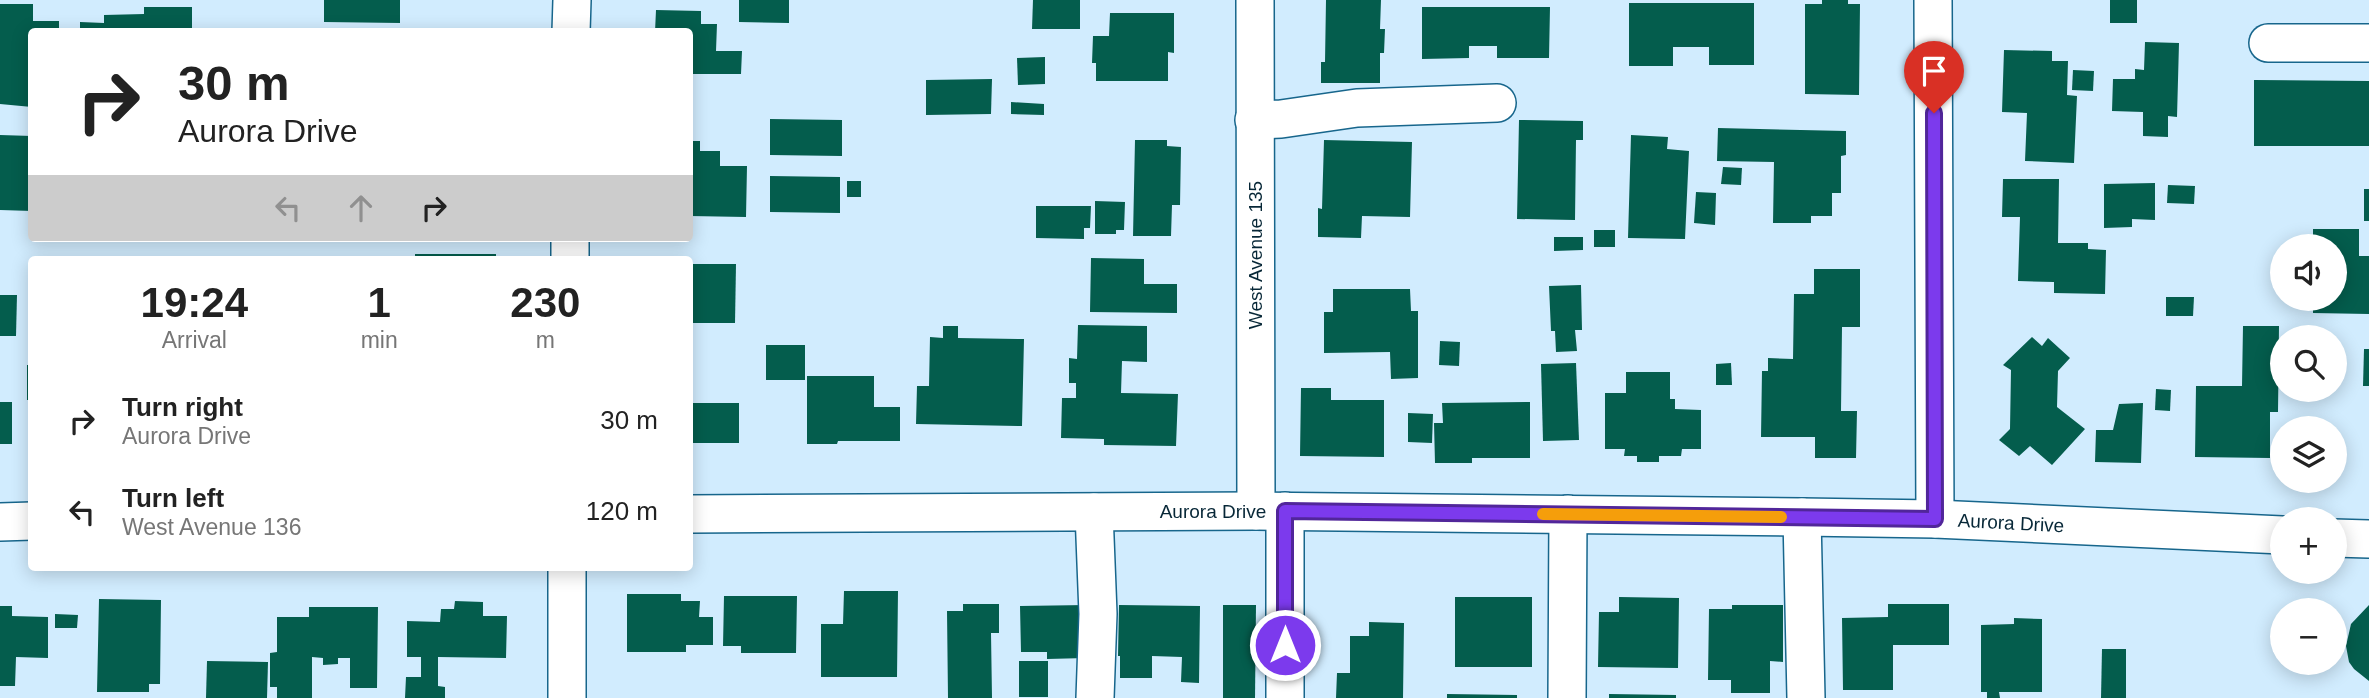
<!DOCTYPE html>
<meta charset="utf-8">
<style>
body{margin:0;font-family:Arial,sans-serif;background:#f2f2f2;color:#222;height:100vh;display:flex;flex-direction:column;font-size:26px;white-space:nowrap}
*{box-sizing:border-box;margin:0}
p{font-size:23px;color:#767676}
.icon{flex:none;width:38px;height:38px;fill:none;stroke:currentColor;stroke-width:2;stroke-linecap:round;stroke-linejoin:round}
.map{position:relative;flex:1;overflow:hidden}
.side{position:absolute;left:28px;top:256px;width:665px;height:315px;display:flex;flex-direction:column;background:#fff;border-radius:7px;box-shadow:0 4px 18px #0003}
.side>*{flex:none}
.guide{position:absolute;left:28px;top:28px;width:665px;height:214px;border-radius:7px;box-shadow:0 4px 18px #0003;background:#fff;color:#222;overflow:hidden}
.controls{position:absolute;left:2270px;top:234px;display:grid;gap:14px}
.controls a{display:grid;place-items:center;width:77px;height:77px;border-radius:50%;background:#fff;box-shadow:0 4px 18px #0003;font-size:35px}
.pin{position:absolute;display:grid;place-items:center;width:60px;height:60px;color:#fff;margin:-72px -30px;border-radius:50% 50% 50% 0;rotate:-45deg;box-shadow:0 0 7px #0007}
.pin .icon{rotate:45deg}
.me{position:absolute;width:77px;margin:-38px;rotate:0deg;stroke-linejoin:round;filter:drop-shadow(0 0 5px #0008)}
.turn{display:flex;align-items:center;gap:24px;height:147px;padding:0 35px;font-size:32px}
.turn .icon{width:91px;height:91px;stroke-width:2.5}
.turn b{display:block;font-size:49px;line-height:60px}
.lanes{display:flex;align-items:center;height:66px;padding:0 35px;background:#0003;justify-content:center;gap:35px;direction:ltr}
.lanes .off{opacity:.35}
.eta{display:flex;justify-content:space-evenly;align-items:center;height:119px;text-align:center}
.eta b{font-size:42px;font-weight:700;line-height:49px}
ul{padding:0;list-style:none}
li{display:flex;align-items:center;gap:21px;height:91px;padding:0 35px}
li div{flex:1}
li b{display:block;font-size:26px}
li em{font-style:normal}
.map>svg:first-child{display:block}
.building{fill:#045d4d}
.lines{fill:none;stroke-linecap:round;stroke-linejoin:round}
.minor-casing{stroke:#17668c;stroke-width:40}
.minor{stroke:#fff;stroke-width:37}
.route-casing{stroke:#51269a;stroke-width:18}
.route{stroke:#7c3aed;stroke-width:12}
.slow{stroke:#f59e0b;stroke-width:12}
.labels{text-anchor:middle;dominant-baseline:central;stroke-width:7;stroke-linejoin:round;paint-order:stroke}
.street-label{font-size:19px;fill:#072737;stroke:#fff}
</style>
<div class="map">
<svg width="2369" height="698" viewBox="0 0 2369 698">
<rect width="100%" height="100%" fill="#d1ecfe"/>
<g class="building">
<polygon points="324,0 400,0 400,23 324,22"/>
<polygon points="739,0 789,0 789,23 739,22"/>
<polygon points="1033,0 1080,0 1080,29 1032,29"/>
<polygon points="1326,0 1381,0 1380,29 1385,29 1384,53 1380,53 1380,83 1321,83 1321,62 1325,62"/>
<polygon points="1822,0 1848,0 1848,4 1860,4 1859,95 1805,94 1805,4 1822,4"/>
<rect x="2110" y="0" width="27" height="23"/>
<polygon points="1629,3 1754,3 1754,65 1709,65 1709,47 1673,47 1673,66 1629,66"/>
<polygon points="0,4 33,4 33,21 59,21 59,32 32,32 32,107 0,104"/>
<polygon points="144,7 192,7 192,32 80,32 80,22 104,23 104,15 144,14"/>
<polygon points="1422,7 1550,7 1549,58 1497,58 1497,46 1469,46 1469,58 1422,59"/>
<polygon points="656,10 701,11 701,24 717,24 716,51 742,51 741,74 690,74 690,32 655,32"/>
<polygon points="1110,13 1174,13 1174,53 1168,52 1168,81 1096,81 1096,63 1092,63 1093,36 1109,36"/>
<polygon points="2145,42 2179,43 2177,117 2168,116 2168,137 2143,136 2143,112 2112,111 2113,79 2135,79 2135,69 2144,70"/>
<polygon points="2004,50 2052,51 2052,61 2068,61 2067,95 2077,96 2074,163 2025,161 2027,113 2002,112"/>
<polygon points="1045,57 1045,84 1018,85 1017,58"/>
<polygon points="2073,70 2094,71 2093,91 2072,90"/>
<polygon points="992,79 991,114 926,115 926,80"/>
<polygon points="2254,80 2369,81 2369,146 2254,146"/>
<polygon points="1011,102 1044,104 1044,115 1011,114"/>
<polygon points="770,119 842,120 842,156 770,155"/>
<polygon points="1519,120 1583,121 1583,140 1576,140 1575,220 1517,219"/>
<polygon points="1718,128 1846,131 1846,155 1841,156 1841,193 1832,193 1832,216 1811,216 1811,223 1773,223 1774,162 1717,161"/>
<polygon points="0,135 32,136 32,211 0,210"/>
<polygon points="1631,135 1668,137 1667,149 1689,151 1685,239 1628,238"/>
<polygon points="1135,140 1167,140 1167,146 1181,147 1180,205 1172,205 1171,236 1133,236"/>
<polygon points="1324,140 1412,142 1410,217 1362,216 1361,238 1318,237 1318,208 1322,209"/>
<polygon points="690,141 700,141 700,151 720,151 720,166 747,166 746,217 690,216"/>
<polygon points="1723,167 1742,168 1741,185 1721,184"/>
<polygon points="770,176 840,177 840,213 770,212"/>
<polygon points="2003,179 2059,179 2058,243 2088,243 2088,249 2106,250 2105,294 2054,293 2054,282 2018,281 2020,217 2002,217"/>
<rect x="847" y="181" width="14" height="16"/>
<polygon points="2155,183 2155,220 2132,219 2132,227 2104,228 2104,184"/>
<polygon points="2168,185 2195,186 2194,204 2167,203"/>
<rect x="2364" y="189" width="5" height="32"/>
<polygon points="1696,192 1716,193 1715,225 1694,223"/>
<polygon points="1095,201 1125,202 1124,230 1116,230 1116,234 1095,234"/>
<polygon points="1036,206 1091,206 1090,228 1084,228 1084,239 1036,238"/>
<polygon points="2313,229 2359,229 2359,256 2369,256 2369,314 2313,313 2313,299 2334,299 2334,247 2313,247"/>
<rect x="1594" y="230" width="21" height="17"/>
<polygon points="1554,237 1583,237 1583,250 1554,251"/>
<rect x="415" y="254" width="81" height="5"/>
<polygon points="1091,258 1144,259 1144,284 1177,284 1177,313 1090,312"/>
<polygon points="690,264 736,264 735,323 690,323"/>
<polygon points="1814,269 1860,269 1860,327 1842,327 1841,411 1857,411 1856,458 1815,458 1815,437 1761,437 1762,371 1768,371 1768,358 1793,359 1794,294 1814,294"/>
<polygon points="1581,285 1582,330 1575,330 1577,351 1556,352 1555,331 1551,331 1549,286"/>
<polygon points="1333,289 1410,289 1411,311 1418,311 1418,378 1391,379 1390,352 1324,353 1324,312 1333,312"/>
<polygon points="0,295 17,295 16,336 0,336"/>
<polygon points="2166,297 2194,297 2193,316 2166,316"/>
<polygon points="1078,325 1147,326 1147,362 1122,361 1121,393 1178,394 1176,446 1104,445 1104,439 1061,438 1062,398 1076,398 1076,383 1069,383 1069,358 1077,359"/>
<polygon points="943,326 958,326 958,338 1024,339 1022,426 916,424 917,386 929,386 930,337 943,338"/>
<polygon points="2243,326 2279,326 2278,412 2270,412 2270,458 2195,457 2196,386 2242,386"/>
<polygon points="2032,337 2042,346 2048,338 2070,358 2058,371 2057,407 2085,429 2052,465 2030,446 2019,456 1999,440 2010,429 2011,370 2003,365"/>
<polygon points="1440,341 1460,342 1459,366 1439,365"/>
<rect x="766" y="345" width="39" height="35"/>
<polygon points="2364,349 2369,349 2369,386 2363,386"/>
<polygon points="1576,363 1579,440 1543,441 1541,364"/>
<polygon points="1731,363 1732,385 1716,385 1716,364"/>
<rect x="27" y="365" width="5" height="35"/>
<polygon points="1626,372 1670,372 1670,399 1675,399 1675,409 1701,410 1701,449 1682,449 1681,456 1659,456 1659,462 1637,462 1637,456 1624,456 1625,449 1605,449 1605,393 1626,393"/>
<polygon points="807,376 874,376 874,407 900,407 900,441 838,441 837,444 807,444"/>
<polygon points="1301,388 1331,388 1331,400 1384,400 1384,457 1300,456"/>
<polygon points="2156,389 2171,390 2170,411 2155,410"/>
<rect x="0" y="402" width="12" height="42"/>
<polygon points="1530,402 1530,458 1472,458 1472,463 1435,463 1434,423 1443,423 1442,403"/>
<rect x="690" y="403" width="49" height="40"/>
<polygon points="2143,403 2141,463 2095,462 2096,430 2113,430 2119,404"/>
<polygon points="1408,413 1433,414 1432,443 1408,442"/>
<polygon points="844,591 898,591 897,677 821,677 821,624 843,624"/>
<polygon points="627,594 681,594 681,601 700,601 699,617 713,617 713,645 686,645 686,652 627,652"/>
<polygon points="724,596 797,596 796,653 741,653 741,646 723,646"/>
<rect x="1455" y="597" width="77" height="70"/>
<polygon points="1619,597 1679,598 1678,668 1598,667 1599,612 1619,612"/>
<polygon points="99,599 161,600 160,684 149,684 149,692 97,692"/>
<polygon points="455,601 483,602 483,616 507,616 506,658 438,657 438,686 445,687 445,698 405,698 406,677 421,677 421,657 407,657 407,621 440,622 441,609 454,609"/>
<polygon points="963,604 999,604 999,633 991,633 992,698 948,698 947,611 963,611"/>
<polygon points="1888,604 1949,604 1949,645 1893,645 1893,690 1843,690 1842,618 1888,617"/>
<polygon points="1086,605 1086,658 1047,659 1047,652 1021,652 1020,606"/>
<polygon points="1119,605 1200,606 1199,683 1181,682 1182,657 1152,656 1152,678 1120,678 1120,656 1118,656"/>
<polygon points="1223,605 1256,605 1255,698 1223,698"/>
<polygon points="1732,605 1783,605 1783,662 1770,661 1770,693 1731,693 1731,680 1708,680 1709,609 1732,609"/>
<polygon points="2369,605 2369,681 2354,669 2349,662 2346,646 2351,624"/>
<polygon points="0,606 12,606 12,616 48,617 48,658 16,657 15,686 0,686"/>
<polygon points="309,607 378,607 377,688 350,688 350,658 338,658 338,664 323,665 323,658 312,657 312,698 277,698 277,687 270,687 270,653 277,652 277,617 309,617"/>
<polygon points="55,614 78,615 77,628 55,628"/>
<polygon points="2014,618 2042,619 2042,692 1999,692 2000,698 1987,698 1987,692 1981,692 1981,625 2014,624"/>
<polygon points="1369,622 1404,623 1403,698 1336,698 1337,673 1350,673 1350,636 1369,636"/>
<polygon points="2102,649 2126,649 2126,698 2101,698"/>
<polygon points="207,661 268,662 267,698 206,698"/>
<rect x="1019" y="661" width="29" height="36"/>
<polygon points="1447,694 1517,695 1517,698 1447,698"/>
<polygon points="1609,694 1676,695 1676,698 1609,698"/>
</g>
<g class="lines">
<g class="minor-casing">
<g id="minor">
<polyline points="1255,0 1256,511"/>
<polyline points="1933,0 1935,519"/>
<polyline points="571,32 572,0"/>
<polyline points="2268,43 2369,43"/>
<polyline points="1254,120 1281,119 1357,108 1497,103"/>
<polyline points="570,259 570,238"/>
<polyline points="1285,511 1285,698"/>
<polyline points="1094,512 1098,614 1095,698"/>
<polyline points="690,514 1256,511 1802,517 1935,519 2282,535"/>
<polyline points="1802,517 1806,698"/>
<polyline points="0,522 32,521"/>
<polyline points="2334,538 2369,539"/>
<polyline points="567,698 567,567"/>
<polyline points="1567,698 1568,514"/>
</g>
</g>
<use href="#minor" class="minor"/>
</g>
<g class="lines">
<g class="route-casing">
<polyline id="route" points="1285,645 1285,511 1935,519 1934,113"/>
</g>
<use href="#route" class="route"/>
<polyline class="slow" points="1543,514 1781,517"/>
</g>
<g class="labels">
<g class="street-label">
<text transform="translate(1255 255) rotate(-90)">West Avenue 135</text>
<text x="1213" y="511">Aurora Drive</text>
<text transform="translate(2011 523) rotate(3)">Aurora Drive</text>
</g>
</g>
</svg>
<div class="controls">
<a><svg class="icon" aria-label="sound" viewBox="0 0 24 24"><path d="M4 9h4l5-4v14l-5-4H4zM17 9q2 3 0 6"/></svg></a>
<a><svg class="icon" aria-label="search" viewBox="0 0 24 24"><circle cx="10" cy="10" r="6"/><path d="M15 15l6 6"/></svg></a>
<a><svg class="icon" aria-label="layers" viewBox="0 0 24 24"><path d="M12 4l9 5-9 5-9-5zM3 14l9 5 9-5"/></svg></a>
<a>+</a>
<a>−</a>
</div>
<div class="pin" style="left:1934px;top:113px;background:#d93025"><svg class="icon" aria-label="arrive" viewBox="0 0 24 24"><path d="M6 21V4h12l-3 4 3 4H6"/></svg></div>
<svg class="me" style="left:1285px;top:645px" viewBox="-20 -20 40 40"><circle r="17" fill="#7c3aed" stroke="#fff" stroke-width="3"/><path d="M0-11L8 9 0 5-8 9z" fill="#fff"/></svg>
<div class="guide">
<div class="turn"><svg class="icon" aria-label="right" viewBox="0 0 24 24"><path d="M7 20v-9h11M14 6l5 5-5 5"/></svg><div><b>30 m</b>Aurora Drive</div></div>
<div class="lanes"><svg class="icon off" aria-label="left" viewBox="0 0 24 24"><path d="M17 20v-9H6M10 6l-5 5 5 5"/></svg><svg class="icon off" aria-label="ahead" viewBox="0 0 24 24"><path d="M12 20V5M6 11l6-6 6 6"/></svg><svg class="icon" aria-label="right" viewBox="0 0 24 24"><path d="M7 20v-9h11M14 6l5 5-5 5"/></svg></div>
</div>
<section class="side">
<div class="eta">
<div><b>19:24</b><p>Arrival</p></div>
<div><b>1</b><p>min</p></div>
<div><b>230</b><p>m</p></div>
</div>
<ul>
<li><svg class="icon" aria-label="right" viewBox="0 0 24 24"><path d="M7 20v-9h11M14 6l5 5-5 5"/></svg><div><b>Turn right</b><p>Aurora Drive</p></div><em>30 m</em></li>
<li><svg class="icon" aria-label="left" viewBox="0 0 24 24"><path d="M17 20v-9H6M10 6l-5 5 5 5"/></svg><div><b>Turn left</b><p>West Avenue 136</p></div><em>120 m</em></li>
</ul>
</section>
</div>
